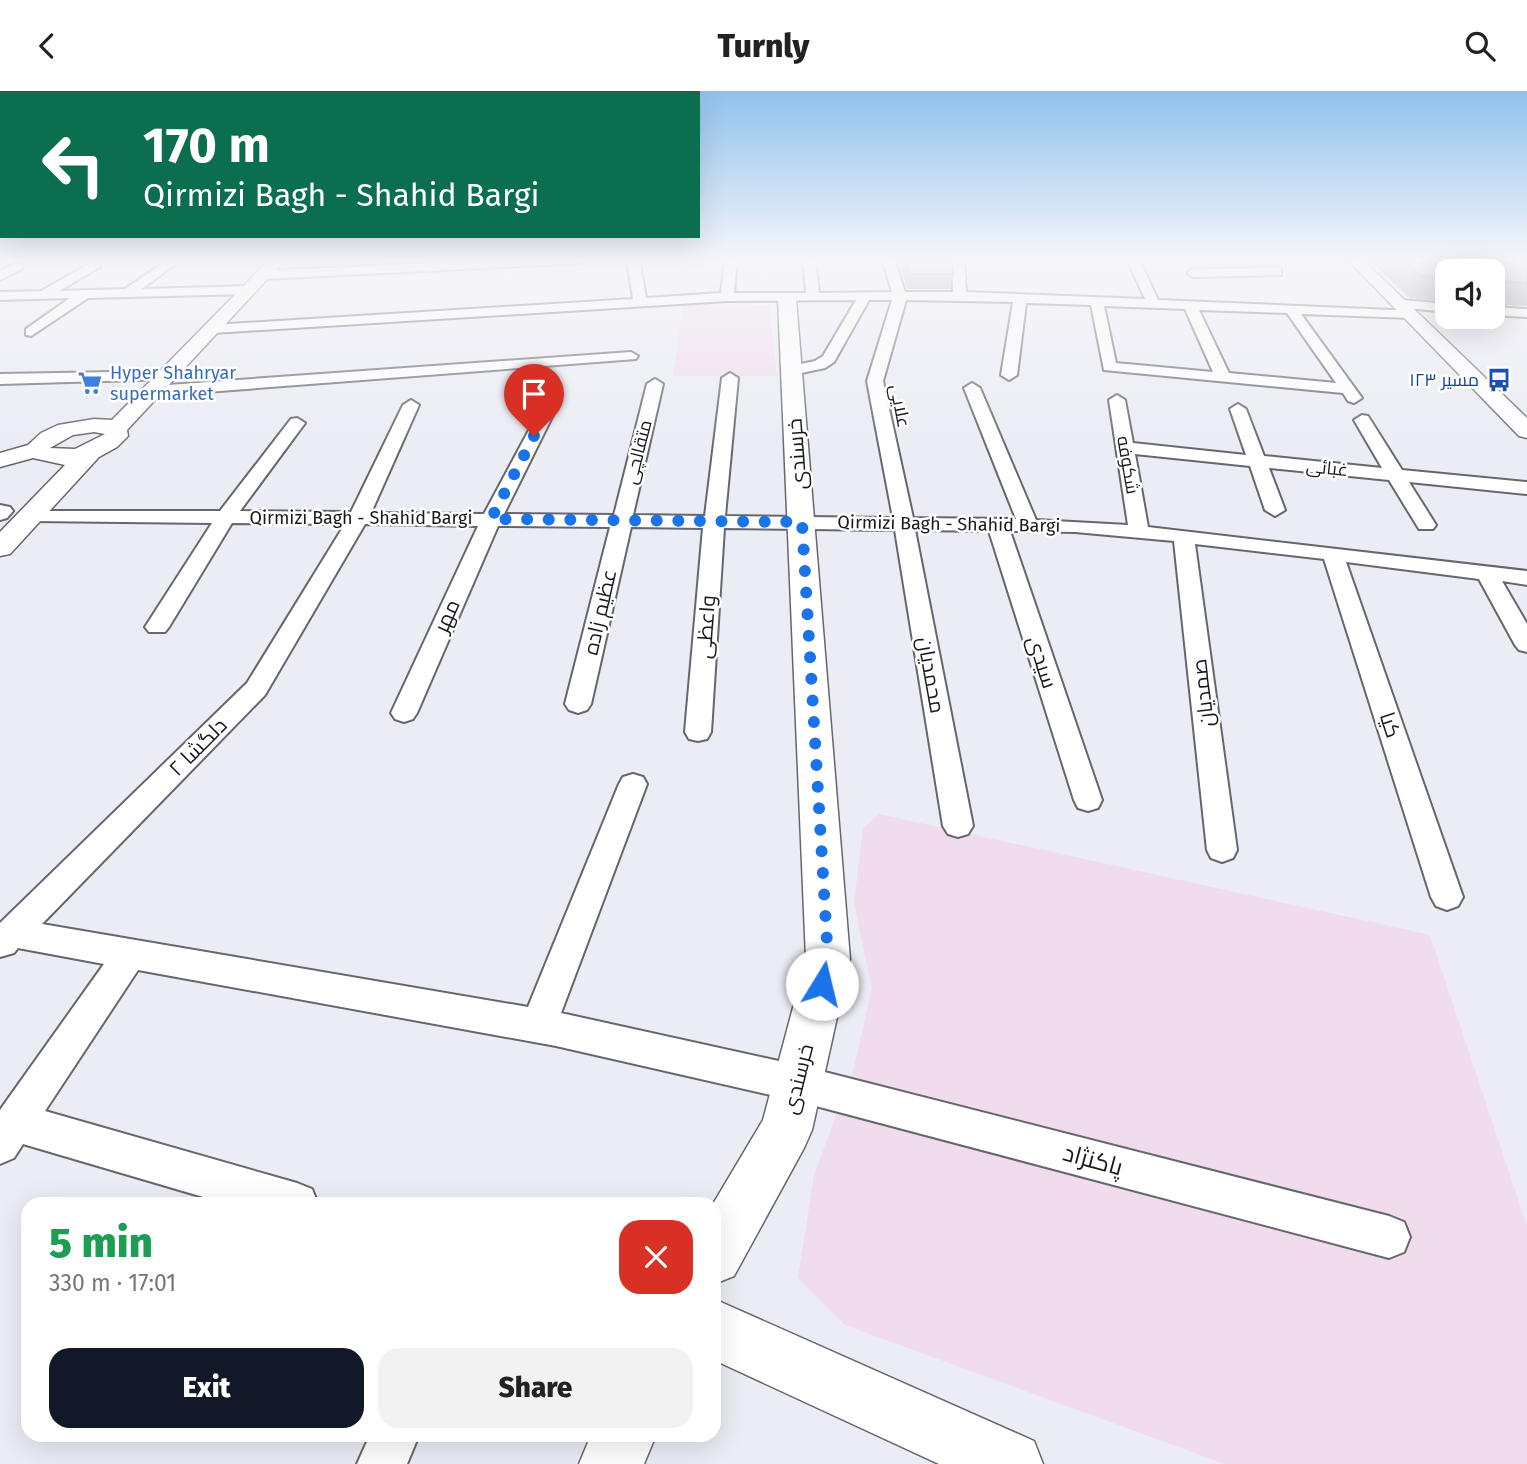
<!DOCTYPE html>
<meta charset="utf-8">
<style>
body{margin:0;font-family:"Fira Sans",Cairo,sans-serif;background:#f2f2f2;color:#222;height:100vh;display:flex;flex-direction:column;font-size:26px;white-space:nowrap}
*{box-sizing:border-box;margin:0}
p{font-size:23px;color:#767676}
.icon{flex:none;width:38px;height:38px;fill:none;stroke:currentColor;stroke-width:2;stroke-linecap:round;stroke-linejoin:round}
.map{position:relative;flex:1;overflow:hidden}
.drawer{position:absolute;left:21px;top:1106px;width:700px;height:245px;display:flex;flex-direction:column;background:#fff;border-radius:21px;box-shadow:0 7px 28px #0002}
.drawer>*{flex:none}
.top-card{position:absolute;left:0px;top:0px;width:700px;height:147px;box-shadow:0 7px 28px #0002;background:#0b6e4f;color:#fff;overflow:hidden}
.buttons{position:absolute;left:1435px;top:168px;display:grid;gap:14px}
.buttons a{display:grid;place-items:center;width:70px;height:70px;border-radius:14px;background:#fff;box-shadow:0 7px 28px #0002;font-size:35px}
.pin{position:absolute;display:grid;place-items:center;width:60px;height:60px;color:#fff;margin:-72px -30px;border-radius:50% 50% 50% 0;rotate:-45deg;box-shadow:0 0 7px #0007}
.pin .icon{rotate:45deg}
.me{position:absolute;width:77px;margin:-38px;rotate:9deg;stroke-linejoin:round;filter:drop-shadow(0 0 5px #0008)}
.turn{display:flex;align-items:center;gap:24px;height:147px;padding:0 28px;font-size:32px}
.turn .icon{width:91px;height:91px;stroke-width:2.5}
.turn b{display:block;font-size:49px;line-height:60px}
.round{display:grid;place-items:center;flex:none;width:74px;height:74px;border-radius:21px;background:#f2f2f2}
.head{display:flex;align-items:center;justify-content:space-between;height:119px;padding:0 28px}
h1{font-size:42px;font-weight:800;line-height:52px;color:#1e9e55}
.button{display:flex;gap:14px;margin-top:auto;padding:14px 28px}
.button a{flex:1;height:80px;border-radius:21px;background:#111827;color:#fff;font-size:28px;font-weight:800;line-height:80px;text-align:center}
.button a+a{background:#f2f2f2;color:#222}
header{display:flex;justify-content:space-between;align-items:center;height:91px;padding:0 28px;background:#fff;font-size:32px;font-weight:800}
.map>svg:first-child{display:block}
.education{fill:#f0dceb}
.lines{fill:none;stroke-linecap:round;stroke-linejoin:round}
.minor-casing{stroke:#66676e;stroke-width:4}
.major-casing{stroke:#66676e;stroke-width:3}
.minor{fill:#fff;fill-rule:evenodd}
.major{fill:#fff;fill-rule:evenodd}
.wall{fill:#9e9fa6}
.building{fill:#b8b9c1;stroke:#818287;stroke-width:2}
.route{stroke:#1a73e8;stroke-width:12;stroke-dasharray:0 21.6}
.labels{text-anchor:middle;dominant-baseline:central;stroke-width:5;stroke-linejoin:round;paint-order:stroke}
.far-shop-label{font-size:18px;fill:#366cbe;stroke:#fff;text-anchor:start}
.far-transit-label{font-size:18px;fill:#164399;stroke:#fff;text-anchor:end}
.far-street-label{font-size:18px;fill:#18191b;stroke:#fff}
.street-label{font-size:21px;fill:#18191b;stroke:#fff}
.near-street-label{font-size:24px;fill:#18191b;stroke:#fff}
</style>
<header><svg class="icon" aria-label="back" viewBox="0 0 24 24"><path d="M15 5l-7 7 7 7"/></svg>Turnly<svg class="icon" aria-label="search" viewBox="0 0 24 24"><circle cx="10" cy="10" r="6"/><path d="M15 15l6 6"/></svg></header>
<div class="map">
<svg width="1527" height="1373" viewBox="0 0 1527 1373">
<rect width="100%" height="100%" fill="#ebecf4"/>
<g class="education">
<polygon points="1004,168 1085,168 1092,185 1006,184"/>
<polygon points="683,213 769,214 777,285 673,285"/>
<polygon points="879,723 1430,844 1527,1135 1527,1373 1225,1373 845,1234 798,1187 814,1084 853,980 872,897 854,813 863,738"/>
</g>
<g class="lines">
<g class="minor-casing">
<g id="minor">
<polygon points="169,168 182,168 142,198 249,195 255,199 249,203 88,207 31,245 26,244 26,238 70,207 0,209 0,201 41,200 96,169 100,170 100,176 59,200 125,198"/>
<polygon points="521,168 589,168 583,172 263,188 257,184 263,180"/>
<path d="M627,168H639L646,207L721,202L725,168H737L734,202H806L803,168H815L819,202L892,201L882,168H894L905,201H953L952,168H964L966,201L1145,208L1127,168H1139L1158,209L1416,220V226L1411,227L1301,223L1362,307L1354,312L1348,310L1343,302L1104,279L1091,214L1026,212L1017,284L1009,289L1001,284L1013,211L906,209L883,290L913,427L1016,428L964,297L972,292L980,297L1036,429L1128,434L1109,309L1117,304L1125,309L1133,352L1246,364L1230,318L1238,313L1246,318L1264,365L1382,377L1354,329L1362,324L1368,325L1402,379L1527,391V403L1409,391L1436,434L1433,438H1419L1389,389L1269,377L1285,419L1275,425L1265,419L1250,375L1135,363L1148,436L1527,480V494L1502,490L1527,533V561L1519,559L1515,554L1479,488L1346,471L1463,806L1458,815L1447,819L1436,815L1431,806L1324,468L1195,453L1237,759L1233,767L1222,771L1211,767L1207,759L1174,450L1075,441L1010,440L1102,709L1098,717L1088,720L1078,717L1074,709L989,440L915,439L973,735L968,743L958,746L948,743L943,735L895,439L724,437L711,641L707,648L698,650L689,648L685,641L703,437L631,436L591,613L587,619L578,622L569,619L565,613L610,436L498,435L417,622L413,628L404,631L395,628L391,622L478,435L365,433L265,604L42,833L528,916L619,693L623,686L633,683L643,686L647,693L561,922L797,974L1389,1125L1404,1131L1410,1146L1404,1161L1389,1167L797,1010L556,955L138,879L45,1020L297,1092L312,1098L318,1113H227L23,1053L14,1067L0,1073V1019L104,873L18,857L14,862L0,866V832L247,592L345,433L232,432L169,536L165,541H149L145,536L212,432L31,430L24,428L21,424L24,420H220L291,328L297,327L305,332L240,420L351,421L403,314L411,309L419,314L371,422L484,423L537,324L545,319L553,324L504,423L614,424L647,293L655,288L663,293L633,424L705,425L722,287L730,282L738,287L725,425L893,427L867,290L892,209H869L834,271L825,277L792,284L784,279L787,276L815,270L823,265L856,209L727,210L213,242L206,238L213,234L633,208ZM1104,215L1185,218L1213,281L1116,272ZM1199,219L1287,222L1336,292L1229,282Z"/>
<polygon points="18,171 22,172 22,178 0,189 0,180"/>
<polygon points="1277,177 1281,178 1281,184 1193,186 1187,182 1193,178"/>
<polygon points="1402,209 1447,213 1447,221 1397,216 1397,210"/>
<polygon points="1493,216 1527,218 1527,226 1493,224"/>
<polygon points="631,261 638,265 636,268 154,305 146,300 154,295"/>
<polygon points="169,280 177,285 174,288 0,293 0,283"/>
<polygon points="0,414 10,416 13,420 7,427 0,429"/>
<polygon points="370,1344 419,1344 407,1373 357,1373"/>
</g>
</g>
<g class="major-casing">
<g id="major">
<path d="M270,168H286L127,339L128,345L117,356L99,366L10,463L0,465V441L65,374L33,367L0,376V362L28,354L41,342L58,334L94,328L112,329ZM94,341L105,343L75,358L50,357L73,344Z"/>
<polygon points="1347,168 1362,168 1527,327 1527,347 1519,345"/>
<polygon points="787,203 796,208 850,868 812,1039 804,1057 734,1185 714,1193 713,1113 763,1029 806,868 778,208"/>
<polygon points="714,1208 1034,1350 1043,1373 939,1373 714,1269"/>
<polygon points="591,1344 656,1344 644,1373 579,1373"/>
</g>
</g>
<use href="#minor" class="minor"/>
<use href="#major" class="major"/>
</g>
<g class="wall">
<polygon points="898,168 952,168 953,183 950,198 907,198"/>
<polygon points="1368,168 1527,168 1527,215 1493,214 1493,180 1447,180 1447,211 1410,207"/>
</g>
<g class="building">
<polygon points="904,168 952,168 953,183 909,183"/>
<polygon points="1402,168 1527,168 1527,192 1506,191 1504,194 1493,192 1493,180 1447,180 1447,187 1422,185"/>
</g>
<linearGradient id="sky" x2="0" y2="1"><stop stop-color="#8fc2ec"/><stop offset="0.47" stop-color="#f6f6fa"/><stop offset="1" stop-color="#f6f6fa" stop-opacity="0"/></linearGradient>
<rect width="1527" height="360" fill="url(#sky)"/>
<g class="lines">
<polyline class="route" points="534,345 491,428 802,431 828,868 822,893"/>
</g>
<defs>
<g id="bus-bare" transform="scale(1.89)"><path d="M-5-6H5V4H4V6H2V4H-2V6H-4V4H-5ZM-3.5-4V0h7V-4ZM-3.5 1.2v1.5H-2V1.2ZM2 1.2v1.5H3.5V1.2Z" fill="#1a4fb4" stroke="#fff" stroke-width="2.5" paint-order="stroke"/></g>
<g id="supermarket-bare" transform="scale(1.89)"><path d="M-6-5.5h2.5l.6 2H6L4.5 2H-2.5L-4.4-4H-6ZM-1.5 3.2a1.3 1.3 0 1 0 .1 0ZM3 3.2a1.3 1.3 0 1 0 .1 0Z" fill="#3f7fe0" stroke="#fff" stroke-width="2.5" paint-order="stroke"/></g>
</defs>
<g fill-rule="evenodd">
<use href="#bus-bare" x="1499" y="289"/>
<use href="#supermarket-bare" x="90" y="292"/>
</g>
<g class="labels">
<g class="far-shop-label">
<text x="110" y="282">Hyper Shahryar<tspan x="110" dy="21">supermarket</tspan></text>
</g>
<g class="far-transit-label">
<text x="1479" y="289">مسیر ۱۲۳</text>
</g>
<g class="far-street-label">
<text transform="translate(900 315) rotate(79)">علایی</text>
<text transform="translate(638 361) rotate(-76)">متقالچی</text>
<text transform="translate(1128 374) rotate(80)">شکوفه</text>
<text transform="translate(1327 377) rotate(6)">غبائی</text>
<text x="361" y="427">Qirmizi Bagh - Shahid Bargi</text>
<text transform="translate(949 433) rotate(1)">Qirmizi Bagh - Shahid Bargi</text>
</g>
<g class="street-label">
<text transform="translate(797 363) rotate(-94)">خرسندی</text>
<text transform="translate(600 521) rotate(-77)">عظیم زاده</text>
<text transform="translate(447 525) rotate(-66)">مهر</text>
<text transform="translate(706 536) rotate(-86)">واعظی</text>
<text transform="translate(1042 571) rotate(72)">سیدی</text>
<text transform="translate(931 584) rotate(80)">محمدیان</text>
<text transform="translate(1203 602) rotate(-97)">صمدیان</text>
<text transform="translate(1390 634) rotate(72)">کیا</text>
<text transform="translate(198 656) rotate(-45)">دلگشا ۲</text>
<text transform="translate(798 988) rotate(-76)">خرسندی</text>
</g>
<g class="near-street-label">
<text transform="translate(1093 1069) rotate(15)">پاکنژاد</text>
</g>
</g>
</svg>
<div class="buttons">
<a><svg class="icon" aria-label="sound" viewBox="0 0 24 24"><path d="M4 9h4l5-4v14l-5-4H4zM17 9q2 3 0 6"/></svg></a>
</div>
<div class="pin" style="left:534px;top:345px;background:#d93025"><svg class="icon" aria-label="arrive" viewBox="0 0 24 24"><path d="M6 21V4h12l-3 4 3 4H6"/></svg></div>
<svg class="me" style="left:822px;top:893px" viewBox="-20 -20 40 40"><circle r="19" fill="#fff"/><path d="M0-13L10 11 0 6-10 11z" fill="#1a73e8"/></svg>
<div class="top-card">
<div class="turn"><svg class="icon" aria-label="left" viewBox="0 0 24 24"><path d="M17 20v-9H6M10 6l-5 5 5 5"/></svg><div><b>170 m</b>Qirmizi Bagh - Shahid Bargi</div></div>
</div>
<section class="drawer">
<div class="head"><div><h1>5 min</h1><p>330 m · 17:01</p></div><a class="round" style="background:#d93025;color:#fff"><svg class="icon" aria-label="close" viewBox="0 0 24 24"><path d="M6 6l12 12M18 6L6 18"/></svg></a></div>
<div class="button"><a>Exit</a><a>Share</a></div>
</section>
</div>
